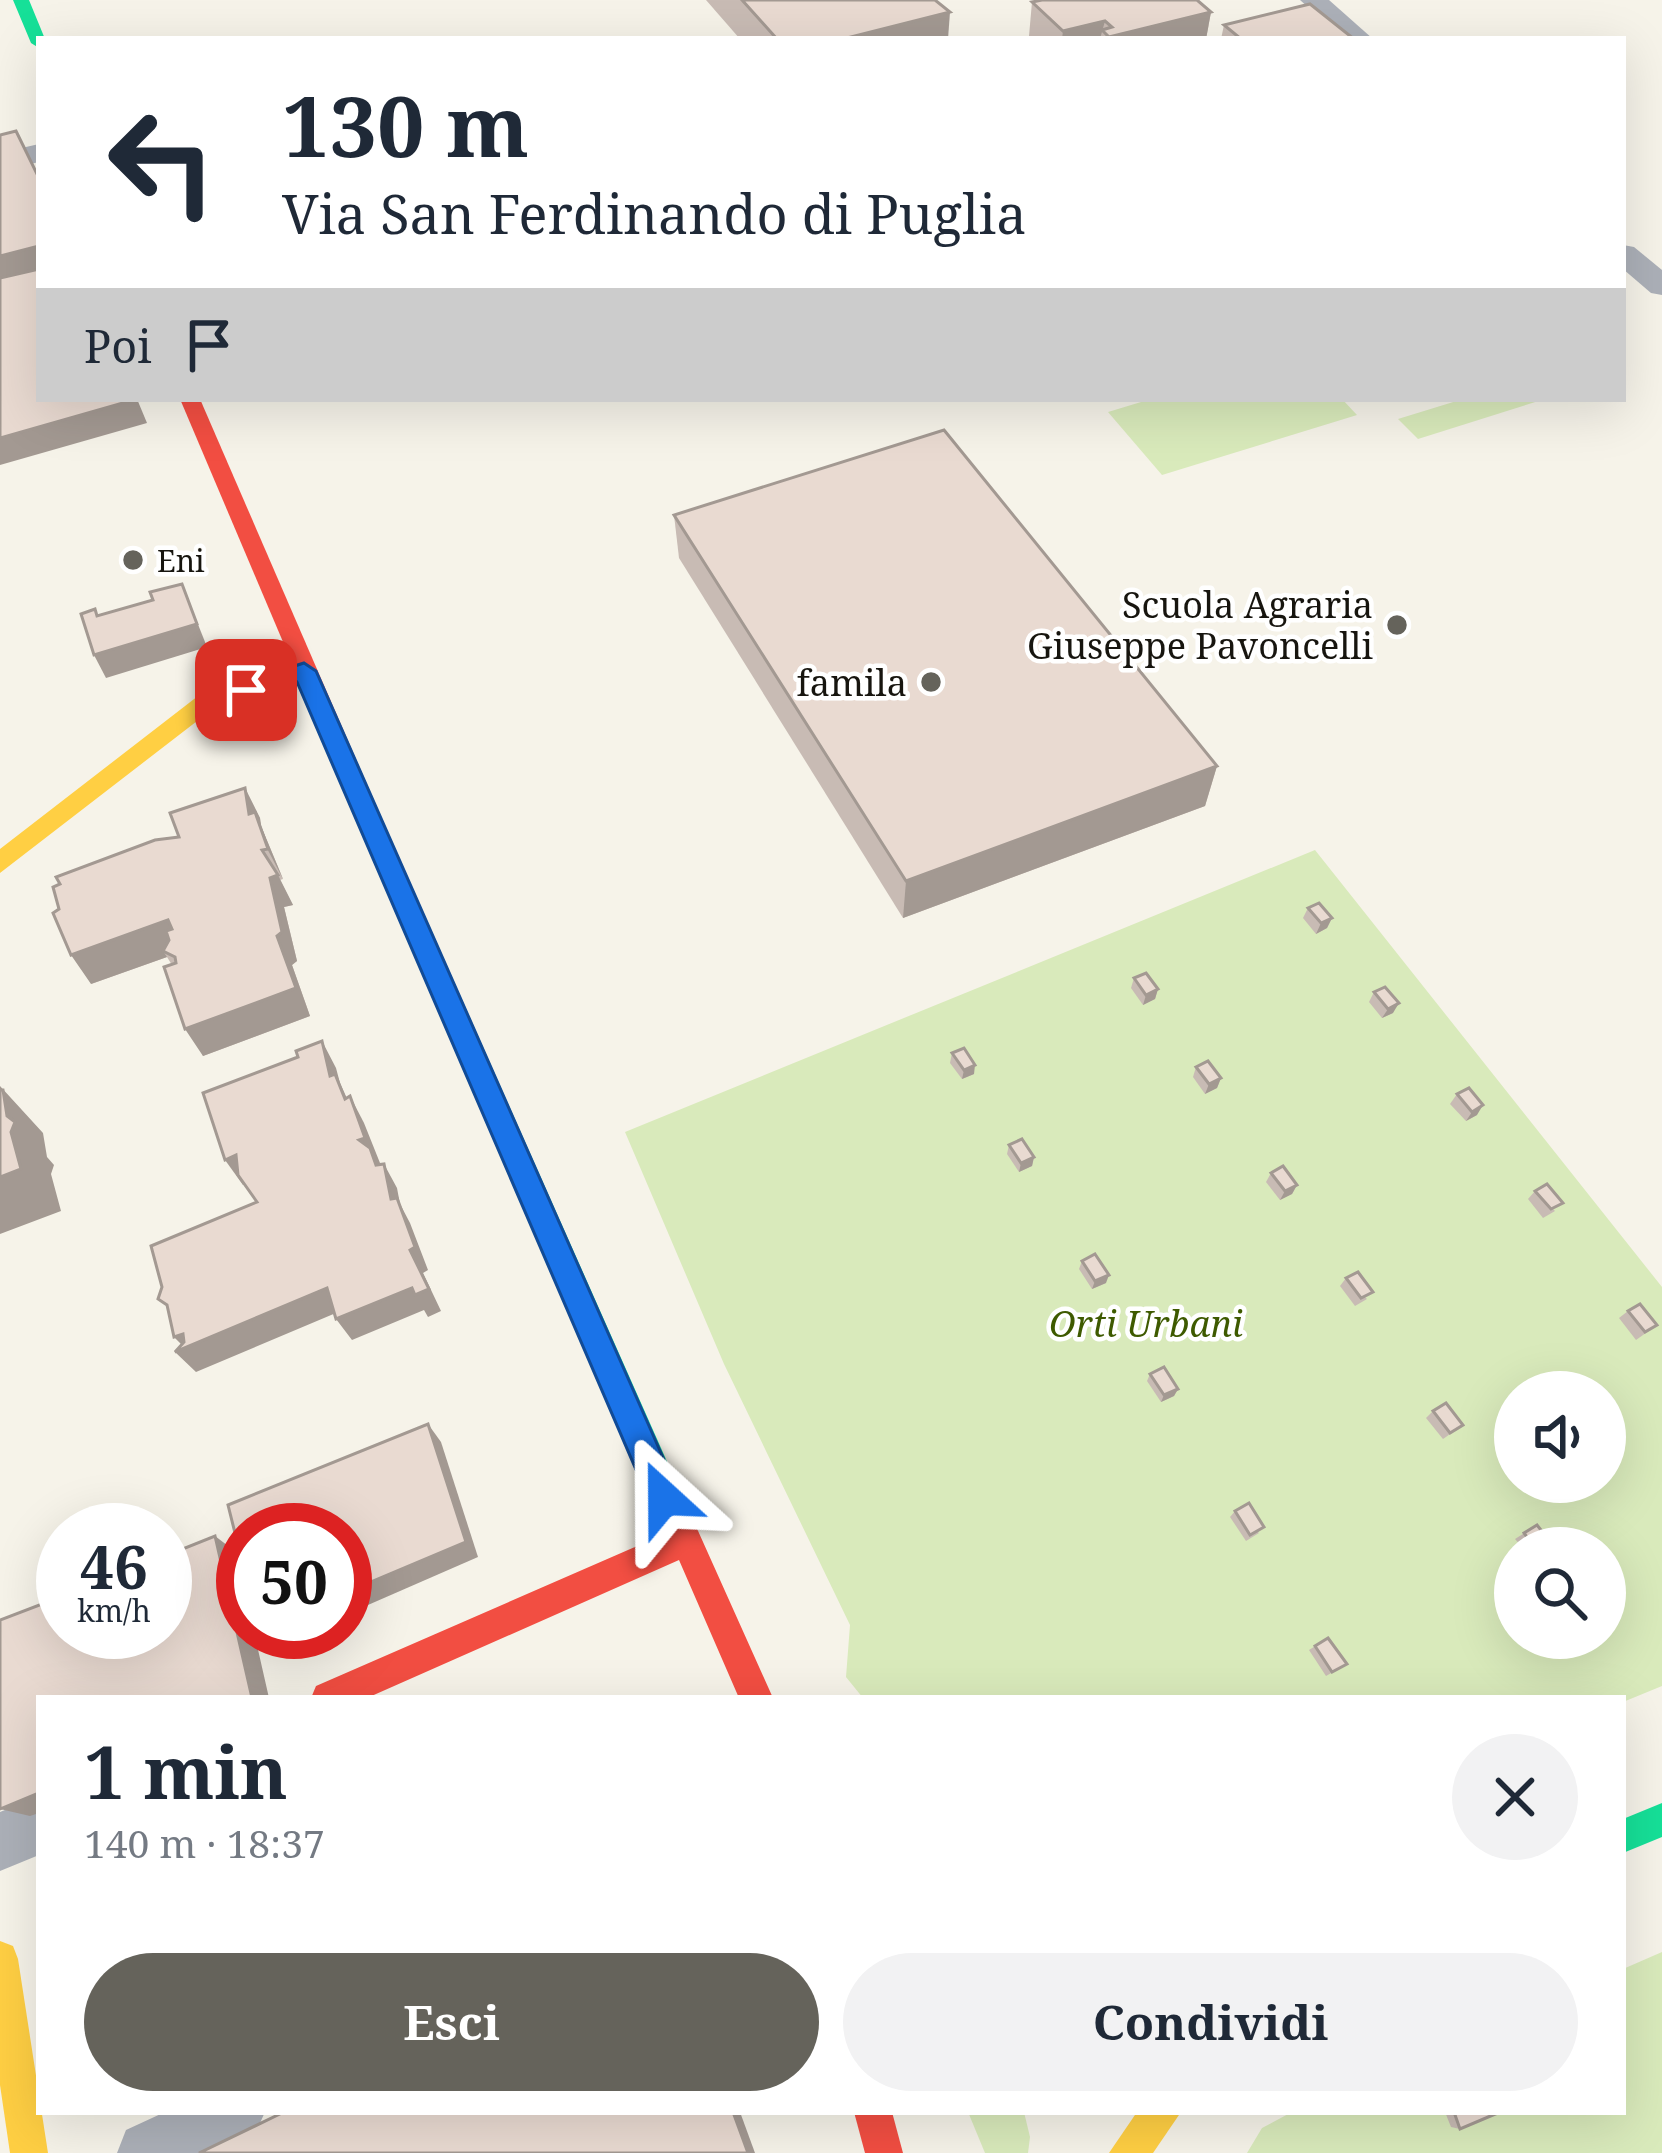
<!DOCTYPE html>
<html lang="it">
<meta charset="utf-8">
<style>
body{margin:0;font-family:"Noto Serif",serif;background:#f2f2f3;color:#1f2937;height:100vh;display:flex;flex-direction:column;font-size:45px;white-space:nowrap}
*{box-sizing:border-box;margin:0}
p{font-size:39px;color:#747a83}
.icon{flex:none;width:66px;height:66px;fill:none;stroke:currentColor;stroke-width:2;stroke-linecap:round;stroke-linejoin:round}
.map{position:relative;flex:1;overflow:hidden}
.drawer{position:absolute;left:36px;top:1695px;width:1590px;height:420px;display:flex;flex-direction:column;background:#fff;border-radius:0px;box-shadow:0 12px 48px #0002}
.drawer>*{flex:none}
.guide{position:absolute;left:36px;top:36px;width:1590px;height:366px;border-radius:0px;box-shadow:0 12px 48px #0002;background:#fff;color:#1f2937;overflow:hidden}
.controls{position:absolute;left:1494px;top:1371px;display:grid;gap:24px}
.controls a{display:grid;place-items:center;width:132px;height:132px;border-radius:50%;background:#fff;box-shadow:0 12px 48px #0002;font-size:60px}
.speed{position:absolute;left:36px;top:1503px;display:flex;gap:24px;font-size:60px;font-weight:700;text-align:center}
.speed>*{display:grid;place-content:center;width:156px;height:156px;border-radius:50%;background:#fff;box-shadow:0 12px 48px #0002;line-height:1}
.speed small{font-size:30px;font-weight:400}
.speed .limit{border:18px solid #d22;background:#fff;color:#111}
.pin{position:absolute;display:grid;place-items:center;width:102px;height:102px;color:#fff;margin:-51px;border-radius:24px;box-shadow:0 6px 18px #0006}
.me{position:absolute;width:132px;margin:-66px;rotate:336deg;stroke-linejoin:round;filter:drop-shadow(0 0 9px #0008)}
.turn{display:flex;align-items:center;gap:42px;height:252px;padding:0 48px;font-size:54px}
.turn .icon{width:156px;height:156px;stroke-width:2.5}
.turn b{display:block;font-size:84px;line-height:102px}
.then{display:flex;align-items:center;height:114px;padding:0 48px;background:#0003;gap:24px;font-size:45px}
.round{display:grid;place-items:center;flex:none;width:126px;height:126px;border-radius:63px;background:#f2f2f3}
.headline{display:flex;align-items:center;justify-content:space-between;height:204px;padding:0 48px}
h1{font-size:72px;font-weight:700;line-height:90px}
.action{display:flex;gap:24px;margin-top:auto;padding:24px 48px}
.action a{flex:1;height:138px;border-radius:72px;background:#65635b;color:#fff;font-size:48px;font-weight:700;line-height:138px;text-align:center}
.action a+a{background:#f2f2f3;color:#1f2937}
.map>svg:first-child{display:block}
.green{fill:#d9eabb;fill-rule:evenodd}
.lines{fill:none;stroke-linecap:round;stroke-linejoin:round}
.street{fill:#acb0b8;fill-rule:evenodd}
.fast{fill:#16e098;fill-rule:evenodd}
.slow{fill:#ffcf43;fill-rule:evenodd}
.jam{fill:#f24e42;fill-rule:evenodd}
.wall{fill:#c8bbb4}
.shaded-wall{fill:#a39992}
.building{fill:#e9dad1;stroke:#a39992;stroke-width:3}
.route{fill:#1a73e8;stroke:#114b97;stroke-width:3}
.poi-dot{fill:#65635b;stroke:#fff;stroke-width:4.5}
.labels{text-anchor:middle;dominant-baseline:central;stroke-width:9;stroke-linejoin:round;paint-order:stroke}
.far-poi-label{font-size:30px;fill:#17150f;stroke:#fff;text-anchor:start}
.poi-label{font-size:36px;fill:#17150f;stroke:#fff;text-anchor:end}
.park-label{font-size:36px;font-style:italic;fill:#3e5a00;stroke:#fff}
</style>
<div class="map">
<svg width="1662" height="2153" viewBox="0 0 1662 2153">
<rect width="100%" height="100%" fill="#f6f3e9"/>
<g class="green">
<polygon points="1151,399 1342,399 1357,415 1162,475 1108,412"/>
<polygon points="1463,399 1545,399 1418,439 1398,419"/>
<path d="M1315,850L1662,1287V1686L1623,1702V1698H863L846,1677L850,1625L724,1364L625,1132ZM1515,1392H1605V1482H1515ZM1515,1548H1605V1638H1515Z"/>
<polygon points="1662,1952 1662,2153 1247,2153 1262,2128 1292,2112 1623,2112 1623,1969"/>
<polygon points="968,2112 1024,2112 1030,2137 1028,2153 985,2153"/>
</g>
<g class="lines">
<g class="street">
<polygon points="1300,0 1329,0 1373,39 1344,39"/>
<polygon points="39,144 39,162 0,171 0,153"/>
<polygon points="1623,245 1634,247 1662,270 1662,295 1651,293 1623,269"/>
<polygon points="39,1796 39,1855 0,1871 0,1812"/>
<polygon points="165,2112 265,2112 255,2134 217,2153 117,2153 126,2130"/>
</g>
<g class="fast">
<polygon points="13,0 29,0 45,39 39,39 39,48 31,43"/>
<polygon points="379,830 391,840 677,1484 682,1495 677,1506 666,1511 655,1506 367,840"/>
<polygon points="1662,1803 1662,1837 1623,1853 1623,1819"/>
</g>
<g class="slow">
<polygon points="304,663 315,671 312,677 214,708 0,873 0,849 198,696"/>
<polygon points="0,1941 13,1946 18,1959 48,2153 10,2153 0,2085"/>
<polygon points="1137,2112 1181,2112 1153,2153 1109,2153"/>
</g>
<g class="jam">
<polygon points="180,399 200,399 391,840 388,847 379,850 367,840"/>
<polygon points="666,1479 677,1484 773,1698 739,1698 679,1560 367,1698 311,1698 316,1686 667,1533 650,1495 655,1484"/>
<polygon points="854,2112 892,2112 903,2153 865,2153"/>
</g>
</g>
<g class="wall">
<polygon points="706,0 935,0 948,39 740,39"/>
<polygon points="1032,2 1211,12 1206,39 1032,39 1029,36"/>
<polygon points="1224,25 1354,39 1221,39"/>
<polygon points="674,515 1217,766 1205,806 903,918 679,558"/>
<polygon points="245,788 260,818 261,826 283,879 280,880 293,905 284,907 297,961 292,965 310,1016 203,1056 172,965 167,957 91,984 179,837"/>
<polygon points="1308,908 1332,918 1327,928 1316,934 1303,918"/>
<polygon points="1134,978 1158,989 1155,999 1143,1005 1131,988"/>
<polygon points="1374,992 1393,1013 1382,1018 1369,1002"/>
<polygon points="952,1053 974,1074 962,1079 950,1063"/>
<polygon points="1196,1067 1221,1078 1217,1088 1205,1094 1193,1077"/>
<polygon points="1457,1094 1477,1115 1466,1121 1450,1104"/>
<polygon points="1009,1145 1034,1157 1032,1166 1019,1172 1007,1154"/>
<polygon points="1271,1173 1297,1185 1292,1194 1280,1200 1266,1182"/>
<polygon points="1535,1191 1555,1211 1543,1218 1528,1199"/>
<polygon points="1082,1261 1106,1283 1092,1289 1079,1269"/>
<polygon points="1346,1278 1367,1299 1355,1306 1340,1286"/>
<polygon points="1628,1311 1657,1325 1636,1340 1619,1318"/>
<polygon points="1150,1374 1178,1389 1174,1396 1161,1402 1147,1381"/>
<polygon points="1433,1411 1463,1425 1443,1439 1426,1418"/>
<polygon points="1235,1511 1259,1533 1246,1541 1230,1517"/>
<polygon points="1537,1525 1555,1548 1523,1548 1515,1539"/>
<polygon points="1328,1638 1347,1664 1326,1676 1309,1650"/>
<polygon points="1445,2112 1500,2112 1460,2129 1451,2127"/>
</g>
<g class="shaded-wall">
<polygon points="950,12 948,39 843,39"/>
<polygon points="1211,12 1206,39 1109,39 1109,37"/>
<polygon points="1105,21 1100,39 1062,39 1063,31"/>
<polygon points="39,246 39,295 0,305 0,256"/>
<polygon points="137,399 147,423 0,465 0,438"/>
<polygon points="182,584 207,647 106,678 94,655"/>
<polygon points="1217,766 1205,806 903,918 906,881"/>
<polygon points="245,788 260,818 261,826 283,879 249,814"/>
<polygon points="278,875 293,905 284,907 297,961 292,965 310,1016 203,1056 185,1029 277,936 270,878"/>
<polygon points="1332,918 1327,928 1316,934 1321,923"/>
<polygon points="168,920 186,949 163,951 167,957 91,984 71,955"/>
<polygon points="1158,989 1155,999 1143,1005 1146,995"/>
<polygon points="1399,1003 1393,1013 1382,1018 1388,1009"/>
<polygon points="322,1041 336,1068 340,1083 359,1125 330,1076"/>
<polygon points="975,1065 974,1074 962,1079 964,1070"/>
<polygon points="1221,1078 1217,1088 1205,1094 1209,1084"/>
<polygon points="0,1086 43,1133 47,1157 54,1165 51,1174 61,1211 0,1234 0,1177 7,1116 0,1092"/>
<polygon points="350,1096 364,1123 384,1173 373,1165 359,1140"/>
<polygon points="1483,1105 1477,1115 1466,1121 1472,1112"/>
<polygon points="236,1155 253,1180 243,1185 225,1160"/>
<polygon points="1034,1157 1032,1166 1019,1172 1021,1163"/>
<polygon points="384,1164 397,1188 400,1204 410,1223 428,1270 423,1273 441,1311 428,1317 424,1310 352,1340 336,1319 410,1250 391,1199"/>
<polygon points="1297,1185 1292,1194 1280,1200 1285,1191"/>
<polygon points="1109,1275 1106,1283 1092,1289 1095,1281"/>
<polygon points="327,1288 343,1310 196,1372 175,1352 185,1348 174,1337"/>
<polygon points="1178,1389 1174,1396 1161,1402 1164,1395"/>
<polygon points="428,1424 441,1442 478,1557 345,1615 345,1593"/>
<polygon points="215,1536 236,1552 243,1584 243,1632 254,1632 269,1698 252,1698"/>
<polygon points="262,1632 305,1632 279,1643"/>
<polygon points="39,1793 39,1813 30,1816 0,1809"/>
<polygon points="733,2112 740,2112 755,2153 748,2153"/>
</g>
<g class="building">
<polygon points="742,0 935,0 950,12 843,39 777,39"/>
<polygon points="1042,0 1197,0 1211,12 1109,37 1102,30 1112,27 1105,21 1063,31 1032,2"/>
<polygon points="1310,4 1354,39 1241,39 1224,25"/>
<polygon points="16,131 39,178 39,246 0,256 0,135"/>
<polygon points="39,269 39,399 137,399 0,438 0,278"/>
<polygon points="944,430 1217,766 906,881 674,515"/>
<polygon points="182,584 197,624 94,655 81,614 95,609 97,616 153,600 150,592"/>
<polygon points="245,788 249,814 255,812 268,849 262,850 278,875 270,878 282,932 277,936 296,988 185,1029 164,967 176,963 175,957 163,951 169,940 166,931 172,929 168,920 71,955 53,913 59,909 53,887 60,884 56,877 155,840 179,837 170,813"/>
<polygon points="1319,903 1332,918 1321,923 1308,908"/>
<polygon points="1146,973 1158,989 1146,995 1134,978"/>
<polygon points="1385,987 1399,1003 1388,1009 1374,992"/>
<polygon points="322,1041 330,1076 335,1074 345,1099 350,1096 365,1138 359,1140 370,1148 376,1165 384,1164 391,1199 397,1198 415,1247 410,1250 429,1289 415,1295 412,1288 336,1319 327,1288 175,1352 184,1342 183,1334 174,1337 167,1305 158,1299 162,1287 151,1246 257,1202 238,1175 236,1155 225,1160 203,1093 298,1057 296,1051"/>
<polygon points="964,1048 975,1065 964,1070 952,1053"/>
<polygon points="1208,1061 1221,1078 1209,1084 1196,1067"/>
<polygon points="1469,1088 1483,1105 1472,1112 1457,1094"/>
<polygon points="0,1090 3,1090 7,1116 15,1122 11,1132 21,1169 0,1177"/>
<polygon points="1022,1139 1034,1157 1021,1163 1009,1145"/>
<polygon points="1283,1166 1297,1185 1285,1191 1271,1173"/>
<polygon points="1547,1184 1563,1203 1551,1209 1535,1191"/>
<polygon points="1095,1254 1109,1275 1095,1281 1082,1261"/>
<polygon points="1358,1272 1373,1292 1361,1298 1346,1278"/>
<polygon points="1640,1304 1657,1325 1645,1332 1628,1311"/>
<polygon points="1164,1367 1178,1389 1164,1395 1150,1374"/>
<polygon points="1446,1403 1463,1425 1450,1433 1433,1411"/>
<polygon points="428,1424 466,1542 345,1593 345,1530 243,1530 243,1565 228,1505"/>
<polygon points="1249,1503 1264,1527 1250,1535 1235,1511"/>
<polygon points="1537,1525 1555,1548 1535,1548 1524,1533"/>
<polygon points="215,1536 252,1698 39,1698 39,1793 0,1809 0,1620 63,1596 63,1632 165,1632 165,1556"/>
<polygon points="1328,1638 1347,1664 1332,1672 1315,1646"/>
<polygon points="284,2112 733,2112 748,2153 199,2153"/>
<polygon points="1454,2112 1500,2112 1460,2129"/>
</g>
<polygon class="route" points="304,663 316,671 676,1487 680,1498 676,1509 664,1514 653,1509 297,682 246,698 234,690 238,684"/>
<g class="poi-dot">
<circle cx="133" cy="560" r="12"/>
<circle cx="1397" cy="625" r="12"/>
<circle cx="931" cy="682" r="12"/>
</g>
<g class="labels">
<g class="far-poi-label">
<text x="157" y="560">Eni</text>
</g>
<g class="poi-label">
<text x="1373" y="604">Scuola Agraria<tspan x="1373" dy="41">Giuseppe Pavoncelli</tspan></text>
<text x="907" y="682">famila</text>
</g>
<g class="park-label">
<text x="1146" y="1323">Orti Urbani</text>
</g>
</g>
</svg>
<div class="controls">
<a><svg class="icon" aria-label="sound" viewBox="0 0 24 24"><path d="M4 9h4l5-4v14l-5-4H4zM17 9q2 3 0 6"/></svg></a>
<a><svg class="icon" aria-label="search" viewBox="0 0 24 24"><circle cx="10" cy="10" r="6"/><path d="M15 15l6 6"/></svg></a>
</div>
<div class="speed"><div>46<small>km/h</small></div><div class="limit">50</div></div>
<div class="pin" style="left:246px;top:690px;background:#d93025"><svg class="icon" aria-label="arrive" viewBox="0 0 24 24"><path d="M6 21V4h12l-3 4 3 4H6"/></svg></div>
<svg class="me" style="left:664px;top:1498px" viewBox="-20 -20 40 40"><path d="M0-17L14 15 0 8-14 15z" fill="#1a73e8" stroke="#fff" stroke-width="4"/></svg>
<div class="guide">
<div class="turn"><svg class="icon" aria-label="left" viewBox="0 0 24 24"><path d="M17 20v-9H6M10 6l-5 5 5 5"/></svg><div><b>130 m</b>Via San Ferdinando di Puglia</div></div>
<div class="then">Poi<svg class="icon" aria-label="arrive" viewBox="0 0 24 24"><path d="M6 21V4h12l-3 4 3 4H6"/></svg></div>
</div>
<section class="drawer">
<div class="headline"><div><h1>1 min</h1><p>140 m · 18:37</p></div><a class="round"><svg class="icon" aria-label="close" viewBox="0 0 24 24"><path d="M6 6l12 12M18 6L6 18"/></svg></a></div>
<div class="action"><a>Esci</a><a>Condividi</a></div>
</section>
</div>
